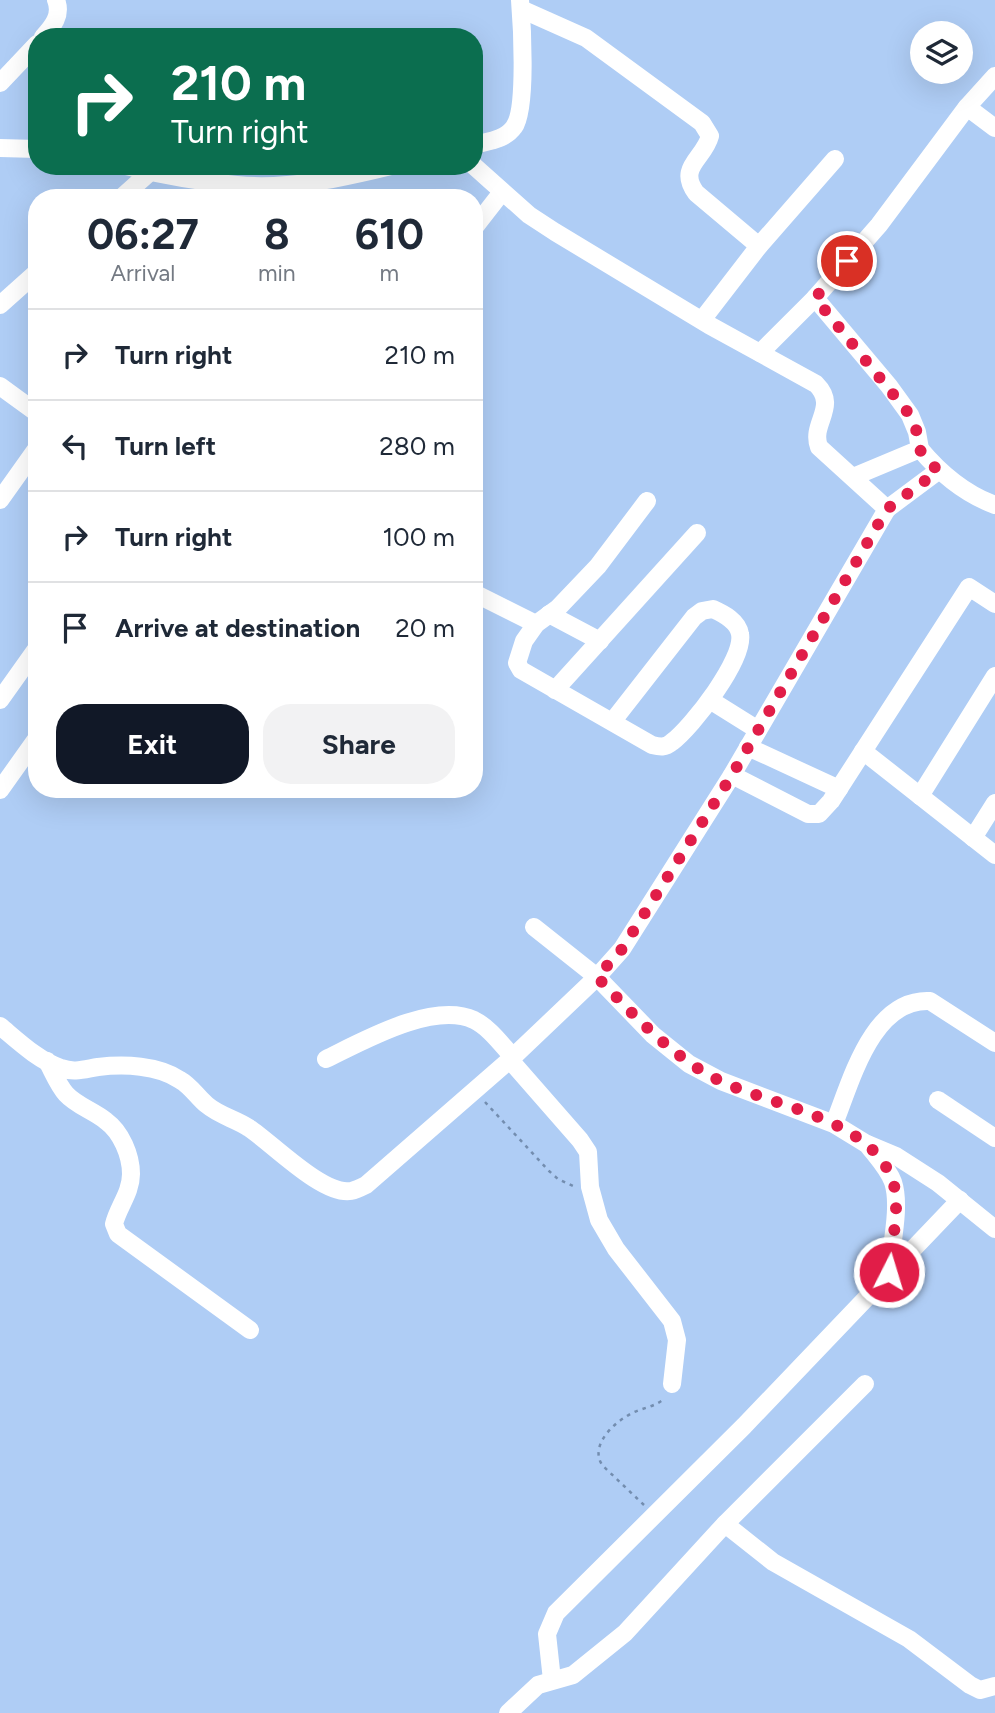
<!DOCTYPE html>
<style>
body{margin:0;font-family:Figtree,sans-serif;background:#f2f2f3;color:#1f2937;height:100vh;display:flex;flex-direction:column;font-size:26px;white-space:nowrap}
*{box-sizing:border-box;margin:0}
p{font-size:23px;color:#747a83}
.icon{flex:none;width:38px;height:38px;fill:none;stroke:currentColor;stroke-width:2;stroke-linecap:round;stroke-linejoin:round}
.map{position:relative;flex:1;overflow:hidden}
.drawer{position:absolute;left:28px;top:189px;width:455px;height:609px;display:flex;flex-direction:column;background:#fff;border-radius:28px;box-shadow:0 7px 28px #0002}
.drawer>*{flex:none}
.banner{position:absolute;left:28px;top:28px;width:455px;height:147px;border-radius:28px;box-shadow:0 7px 28px #0002;background:#0b6e4f;color:#fff;overflow:hidden}
.controls{position:absolute;left:910px;top:21px;display:grid;gap:14px}
.controls a{display:grid;place-items:center;width:63px;height:63px;border-radius:50%;background:#fff;box-shadow:0 7px 28px #0002;font-size:35px}
.pin{position:absolute;display:grid;place-items:center;width:60px;height:60px;color:#fff;margin:-30px;border:4px solid #fff;border-radius:50%;box-shadow:0 2px 7px #0007}
.me{position:absolute;width:77px;margin:-38px;rotate:5deg;stroke-linejoin:round;filter:drop-shadow(0 0 5px #0008)}
.turn{display:flex;align-items:center;gap:24px;height:147px;padding:0 28px;font-size:32px}
.turn .icon{width:91px;height:91px;stroke-width:2.5}
.turn b{display:block;font-size:49px;line-height:60px}
.eta{display:flex;justify-content:space-evenly;align-items:center;height:119px;text-align:center}
.eta b{font-size:42px;font-weight:700;line-height:49px}
.action{display:flex;gap:14px;margin-top:auto;padding:14px 28px}
.action a{flex:1;height:80px;border-radius:28px;background:#111827;color:#fff;font-size:28px;font-weight:700;line-height:80px;text-align:center}
.action a+a{background:#f2f2f3;color:#1f2937}
ul{padding:0;list-style:none}
li{display:flex;align-items:center;gap:21px;height:91px;padding:0 28px;border-top:2px solid #e0e1e3}
li div{flex:1}
li b{display:block;font-size:26px}
li em{font-style:normal}
.map>svg:first-child{display:block}
.lines{fill:none;stroke-linecap:round;stroke-linejoin:round}
.path{stroke:#738daf;stroke-width:2.5;stroke-dasharray:3.5 5;stroke-linecap:butt}
.minor{stroke:#fff;stroke-width:18}
.route{stroke:#e11d48;stroke-width:12;stroke-dasharray:0 21.6}
</style>
<div class="map">
<svg width="995" height="1713" viewBox="0 0 995 1713">
<rect width="100%" height="100%" fill="#afcdf5"/>
<g class="lines">
<g class="path">
<polyline points="485,1102 549,1171 558,1179 573,1186"/>
<path d="M644,1505L603,1466C589,1448 611,1425 627,1416C639,1408 653,1408 664,1399"/>
</g>
<g class="minor">
<path d="M521,9L586,38L702,123L710,136C704,159 677,167 696,193L759,246"/>
<path d="M43,37C53,26 62,15 56,0"/>
<polyline points="0,83 37,44"/>
<polyline points="967,107 995,76"/>
<path d="M474,145C488,141 505,140 514,127C527,110 522,24 520,0"/>
<polyline points="0,148 37,149"/>
<path d="M126,166C162,175 200,182 237,185C288,190 342,178 391,166"/>
<polyline points="121,198 150,172"/>
<polyline points="474,228 502,192"/>
<polyline points="815,298 889,386 910,415 917,432 920,449 853,477"/>
<polyline points="0,305 37,272"/>
<polyline points="702,320 759,246 835,159"/>
<polyline points="760,353 815,298 879,225 967,107 995,128"/>
<polyline points="0,386 37,413"/>
<path d="M920,449C940,473 965,494 995,505"/>
<polyline points="0,500 37,448"/>
<polyline points="887,509 938,471"/>
<polyline points="474,593 536,624"/>
<polyline points="549,614 600,641"/>
<polyline points="555,690 697,533"/>
<polyline points="0,700 37,648"/>
<polyline points="710,700 758,730"/>
<path d="M612,722L694,617L702,611L713,609C724,614 738,621 740,634C745,659 692,727 672,742C665,748 660,747 652,745L521,670L517,663L524,641L536,624L558,608L598,566L647,501"/>
<polyline points="748,747 839,789"/>
<polyline points="863,751 995,855"/>
<polyline points="732,775 808,814 819,814 831,801 969,587 995,604"/>
<polyline points="0,790 37,738"/>
<polyline points="920,796 995,676"/>
<polyline points="973,838 995,803"/>
<polyline points="534,927 597,977 653,1035 689,1064 721,1081 834,1124 865,1143 896,1156 938,1183 995,1229"/>
<path d="M0,1026C18,1041 39,1061 61,1068C74,1073 85,1069 98,1067C124,1064 158,1065 180,1080C191,1086 198,1098 207,1105C220,1116 236,1119 249,1128C272,1143 323,1196 351,1191C356,1190 362,1187 366,1185L513,1057L597,977L622,949L732,775L887,509L819,447C810,423 839,407 816,384L709,325L555,232L529,215L474,166"/>
<path d="M326,1059C363,1041 433,1001 474,1020C490,1028 501,1044 513,1057"/>
<polyline points="510,1060 580,1140 588,1152 590,1187 599,1220 616,1249 672,1321 677,1340 672,1384"/>
<path d="M47,1061C53,1072 58,1085 66,1094C77,1106 94,1111 106,1121C121,1132 131,1155 131,1174C131,1193 118,1207 114,1224L118,1234L250,1330"/>
<polyline points="938,1100 995,1138"/>
<path d="M834,1124C851,1082 872,998 930,1001L995,1043"/>
<path d="M867,1144C876,1156 888,1168 893,1182C901,1206 891,1246 889,1272"/>
<polyline points="725,1524 773,1562 909,1639 970,1685 980,1690 995,1686"/>
<polyline points="552,1680 547,1634 556,1613 744,1426 960,1200"/>
<polyline points="508,1713 538,1685 573,1675 625,1633 725,1524 865,1384"/>
</g>
</g>
<g class="lines">
<path class="route" d="M847,261L815,298L910,415L917,432L919,449L938,471L887,509L732,775L622,949L597,977C635,1016 670,1055 718,1080C771,1106 872,1118 893,1182C901,1206 891,1246 889,1272"/>
</g>
</svg>
<div class="controls">
<a><svg class="icon" aria-label="layers" viewBox="0 0 24 24"><path d="M12 4l9 5-9 5-9-5zM3 14l9 5 9-5"/></svg></a>
</div>
<div class="pin" style="left:847px;top:261px;background:#d93025"><svg class="icon" aria-label="arrive" viewBox="0 0 24 24"><path d="M6 21V4h12l-3 4 3 4H6"/></svg></div>
<svg class="me" style="left:889px;top:1272px" viewBox="-20 -20 40 40"><circle r="17" fill="#e11d48" stroke="#fff" stroke-width="3"/><path d="M0-11L8 9 0 5-8 9z" fill="#fff"/></svg>
<div class="banner">
<div class="turn"><svg class="icon" aria-label="right" viewBox="0 0 24 24"><path d="M7 20v-9h11M14 6l5 5-5 5"/></svg><div><b>210 m</b>Turn right</div></div>
</div>
<section class="drawer">
<div class="eta">
<div><b>06:27</b><p>Arrival</p></div>
<div><b>8</b><p>min</p></div>
<div><b>610</b><p>m</p></div>
</div>
<ul>
<li><svg class="icon" aria-label="right" viewBox="0 0 24 24"><path d="M7 20v-9h11M14 6l5 5-5 5"/></svg><div><b>Turn right</b></div><em>210 m</em></li>
<li><svg class="icon" aria-label="left" viewBox="0 0 24 24"><path d="M17 20v-9H6M10 6l-5 5 5 5"/></svg><div><b>Turn left</b></div><em>280 m</em></li>
<li><svg class="icon" aria-label="right" viewBox="0 0 24 24"><path d="M7 20v-9h11M14 6l5 5-5 5"/></svg><div><b>Turn right</b></div><em>100 m</em></li>
<li><svg class="icon" aria-label="arrive" viewBox="0 0 24 24"><path d="M6 21V4h12l-3 4 3 4H6"/></svg><div><b>Arrive at destination</b></div><em>20 m</em></li>
</ul>
<div class="action"><a>Exit</a><a>Share</a></div>
</section>
</div>
